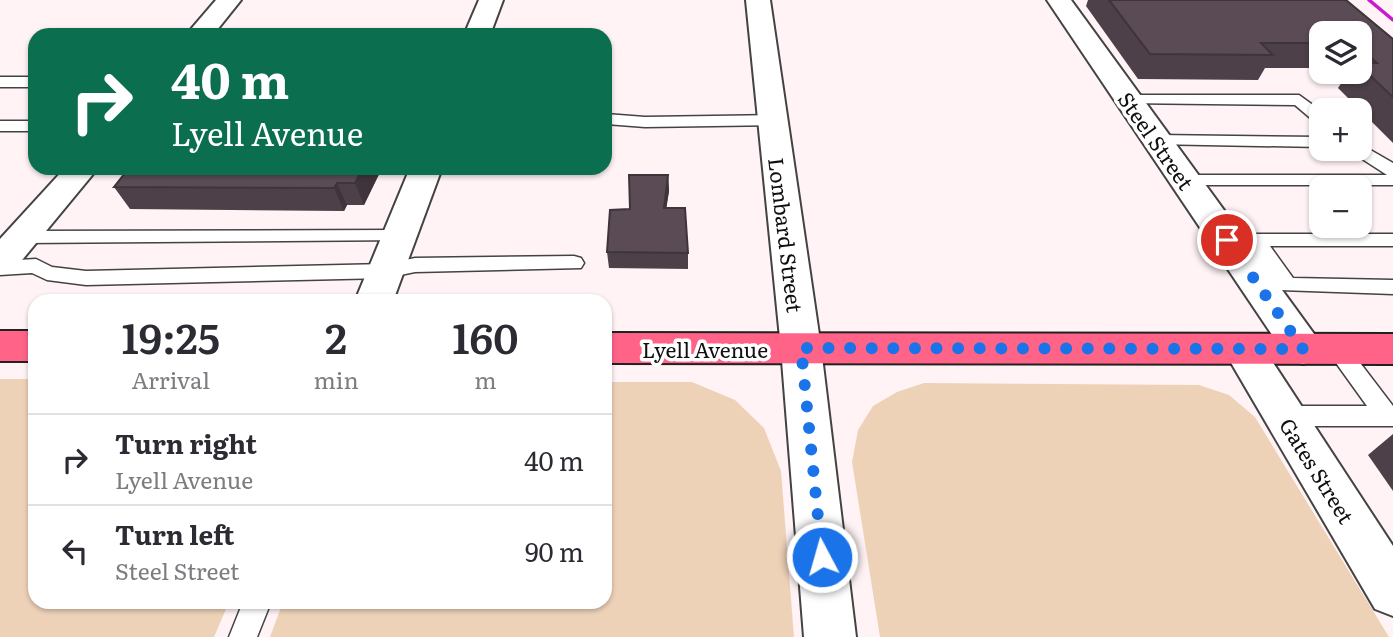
<!DOCTYPE html>
<meta charset="utf-8">
<style>
body{margin:0;font-family:Literata,serif;background:#f7f7f7;color:#2b2b33;height:100vh;display:flex;flex-direction:column;font-size:26px;white-space:nowrap}
*{box-sizing:border-box;margin:0}
p{font-size:23px;color:#7c7c81}
.icon{flex:none;width:38px;height:38px;fill:none;stroke:currentColor;stroke-width:2;stroke-linecap:round;stroke-linejoin:round}
.map{position:relative;flex:1;overflow:hidden}
.drawer{position:absolute;left:28px;top:294px;width:584px;height:315px;display:flex;flex-direction:column;background:#fff;border-radius:21px;box-shadow:0 2px 5px #0004}
.drawer>*{flex:none}
.banner{position:absolute;left:28px;top:28px;width:584px;height:147px;border-radius:21px;box-shadow:0 2px 5px #0004;background:#0b6e4f;color:#fff;overflow:hidden}
.fabs{position:absolute;left:1309px;top:21px;display:grid;gap:14px}
.fabs a{display:grid;place-items:center;width:63px;height:63px;border-radius:14px;background:#fff;box-shadow:0 2px 5px #0004;font-size:35px}
.pin{position:absolute;display:grid;place-items:center;width:60px;height:60px;color:#fff;margin:-30px;border:4px solid #fff;border-radius:50%;box-shadow:0 2px 7px #0007}
.me{position:absolute;width:77px;margin:-38px;rotate:354deg;stroke-linejoin:round;filter:drop-shadow(0 0 5px #0008)}
.turn{display:flex;align-items:center;gap:24px;height:147px;padding:0 28px;font-size:32px}
.turn .icon{width:91px;height:91px;stroke-width:2.5}
.turn b{display:block;font-size:49px;line-height:60px}
.eta{display:flex;justify-content:space-evenly;align-items:center;height:119px;text-align:center}
.eta b{font-size:42px;font-weight:600;line-height:49px}
ul{padding:0;list-style:none}
li{display:flex;align-items:center;gap:21px;height:91px;padding:0 28px;border-top:2px solid #e1e1e2}
li div{flex:1}
li b{display:block;font-size:26px}
li em{font-style:normal}
.map>svg:first-child{display:block}
.green{fill:#eed2b8}
.lines{fill:none;stroke-linecap:round;stroke-linejoin:round}
.service-casing{stroke:#434343;stroke-width:3}
.minor-casing{stroke:#434343;stroke-width:4}
.primary-casing{stroke:#212121;stroke-width:4}
.service{fill:#fff;fill-rule:evenodd}
.minor{fill:#fff;fill-rule:evenodd}
.primary{fill:#ff6388;fill-rule:evenodd}
.rail{stroke:#c71ace;stroke-width:3.5}
.wall{fill:#4d4048}
.shaded-wall{fill:#3f343b}
.building{fill:#5a4b54;stroke:#3f343b;stroke-width:2}
.route{stroke:#1a73e8;stroke-width:12;stroke-dasharray:0 21.6}
.labels{text-anchor:middle;dominant-baseline:central;stroke-width:7;stroke-linejoin:round;paint-order:stroke}
.street-label{font-size:21px;fill:#101010;stroke:#fff}
</style>
<div class="map">
<svg width="1393" height="637" viewBox="0 0 1393 637">
<rect width="100%" height="100%" fill="#fff3f5"/>
<g class="green">
<polygon points="0,379 35,379 35,602 229,602 214,637 0,637"/>
<polygon points="606,382 692,382 735,400 764,428 781,471 794,637 270,637 283,602 606,602"/>
<polygon points="924,383 1199,385 1229,395 1255,417 1389,637 880,637 852,462 858,430 873,406 897,392"/>
</g>
<g class="lines">
<g class="service-casing">
<g id="service">
<rect x="0" y="77" width="35" height="10"/>
<polygon points="1129,95 1299,95 1321,111 1321,124 1315,122 1295,105 1123,103 1121,100 1123,97"/>
<polygon points="606,114 645,117 773,115 781,120 773,125 645,127 606,124"/>
<rect x="0" y="121" width="35" height="10"/>
<polygon points="1157,135 1321,137 1321,147 1151,144 1149,140 1151,136"/>
<polygon points="1360,144 1393,163 1393,185 1185,185 1176,180 1185,175 1387,175 1353,153 1351,149 1360,149"/>
<polygon points="399,230 406,232 408,236 406,240 22,243 15,242 13,237 15,232 22,231"/>
<polygon points="1227,234 1393,234 1393,246 1270,246 1293,278 1393,280 1393,294 1280,290 1250,246 1220,245 1217,240 1220,235"/>
<polygon points="574,256 581,258 584,263 581,268 415,272 386,278 86,285 47,280 32,273 0,275 0,261 36,259 52,267 86,271 386,264 415,258"/>
<polygon points="1337,341 1345,343 1393,406 1393,426 1284,426 1276,423 1272,416 1276,409 1284,406 1367,406 1326,349 1329,343"/>
<polygon points="243,602 271,602 257,637 229,637"/>
</g>
</g>
<g class="minor-casing">
<g id="minor">
<polygon points="216,0 241,0 213,35 186,35"/>
<polygon points="479,0 503,0 490,35 464,35"/>
<polygon points="746,0 770,0 821,348 856,637 804,637 781,348"/>
<polygon points="1047,0 1071,0 1317,338 1323,349 1317,360 1303,364 1289,360"/>
<polygon points="65,168 98,168 13,271 0,274 0,239"/>
<polygon points="410,168 442,168 393,301 355,301"/>
<polygon points="1243,334 1257,338 1393,546 1393,616 1375,609 1223,349 1229,338"/>
</g>
</g>
<g class="primary-casing">
<g id="primary">
<rect x="0" y="331" width="35" height="30"/>
<polygon points="606,333 1393,334 1393,364 606,363"/>
</g>
</g>
<use href="#service" class="service"/>
<use href="#minor" class="minor"/>
<use href="#primary" class="primary"/>
<polyline class="rail" points="1369,0 1393,20"/>
</g>
<g class="wall">
<polygon points="1088,0 1346,0 1393,39 1393,143 1338,88 1346,76 1341,72 1360,72 1360,33 1321,33 1321,68 1265,68 1258,80 1138,79 1086,6"/>
<polygon points="129,168 382,168 364,205 347,205 344,211 130,209 114,187"/>
<polygon points="668,175 669,191 666,208 688,253 688,269 609,268 607,252 630,209"/>
<polygon points="1393,434 1393,491 1368,455"/>
</g>
<g class="shaded-wall">
<polygon points="363,168 382,168 364,205 355,183"/>
<polygon points="668,175 669,191 664,224 664,208"/>
<polygon points="337,183 347,205 344,211 334,188"/>
</g>
<g class="building">
<polygon points="1109,0 1346,0 1393,39 1393,97 1360,66 1360,63 1377,63 1360,48 1360,33 1321,33 1321,43 1261,43 1273,55 1150,54"/>
<polygon points="129,168 363,168 355,183 337,183 334,188 114,187"/>
<polygon points="629,175 668,175 664,208 685,208 688,253 607,252 610,210 630,209"/>
</g>
<g class="lines">
<polyline class="route" points="822,557 801,348 1303,349 1227,240"/>
</g>
<g class="labels">
<g class="street-label">
<text transform="translate(1157 140) rotate(55)">Steel Street</text>
<text transform="translate(787 235) rotate(83)">Lombard Street</text>
<text x="705" y="348">Lyell Avenue</text>
<text transform="translate(1318 470) rotate(58)">Gates Street</text>
</g>
</g>
</svg>
<div class="fabs">
<a><svg class="icon" aria-label="layers" viewBox="0 0 24 24"><path d="M12 4l9 5-9 5-9-5zM3 14l9 5 9-5"/></svg></a>
<a>+</a>
<a>−</a>
</div>
<div class="pin" style="left:1227px;top:240px;background:#d93025"><svg class="icon" aria-label="arrive" viewBox="0 0 24 24"><path d="M6 21V4h12l-3 4 3 4H6"/></svg></div>
<svg class="me" style="left:822px;top:557px" viewBox="-20 -20 40 40"><circle r="17" fill="#1a73e8" stroke="#fff" stroke-width="3"/><path d="M0-11L8 9 0 5-8 9z" fill="#fff"/></svg>
<div class="banner">
<div class="turn"><svg class="icon" aria-label="right" viewBox="0 0 24 24"><path d="M7 20v-9h11M14 6l5 5-5 5"/></svg><div><b>40 m</b>Lyell Avenue</div></div>
</div>
<section class="drawer">
<div class="eta">
<div><b>19:25</b><p>Arrival</p></div>
<div><b>2</b><p>min</p></div>
<div><b>160</b><p>m</p></div>
</div>
<ul>
<li><svg class="icon" aria-label="right" viewBox="0 0 24 24"><path d="M7 20v-9h11M14 6l5 5-5 5"/></svg><div><b>Turn right</b><p>Lyell Avenue</p></div><em>40 m</em></li>
<li><svg class="icon" aria-label="left" viewBox="0 0 24 24"><path d="M17 20v-9H6M10 6l-5 5 5 5"/></svg><div><b>Turn left</b><p>Steel Street</p></div><em>90 m</em></li>
</ul>
</section>
</div>
